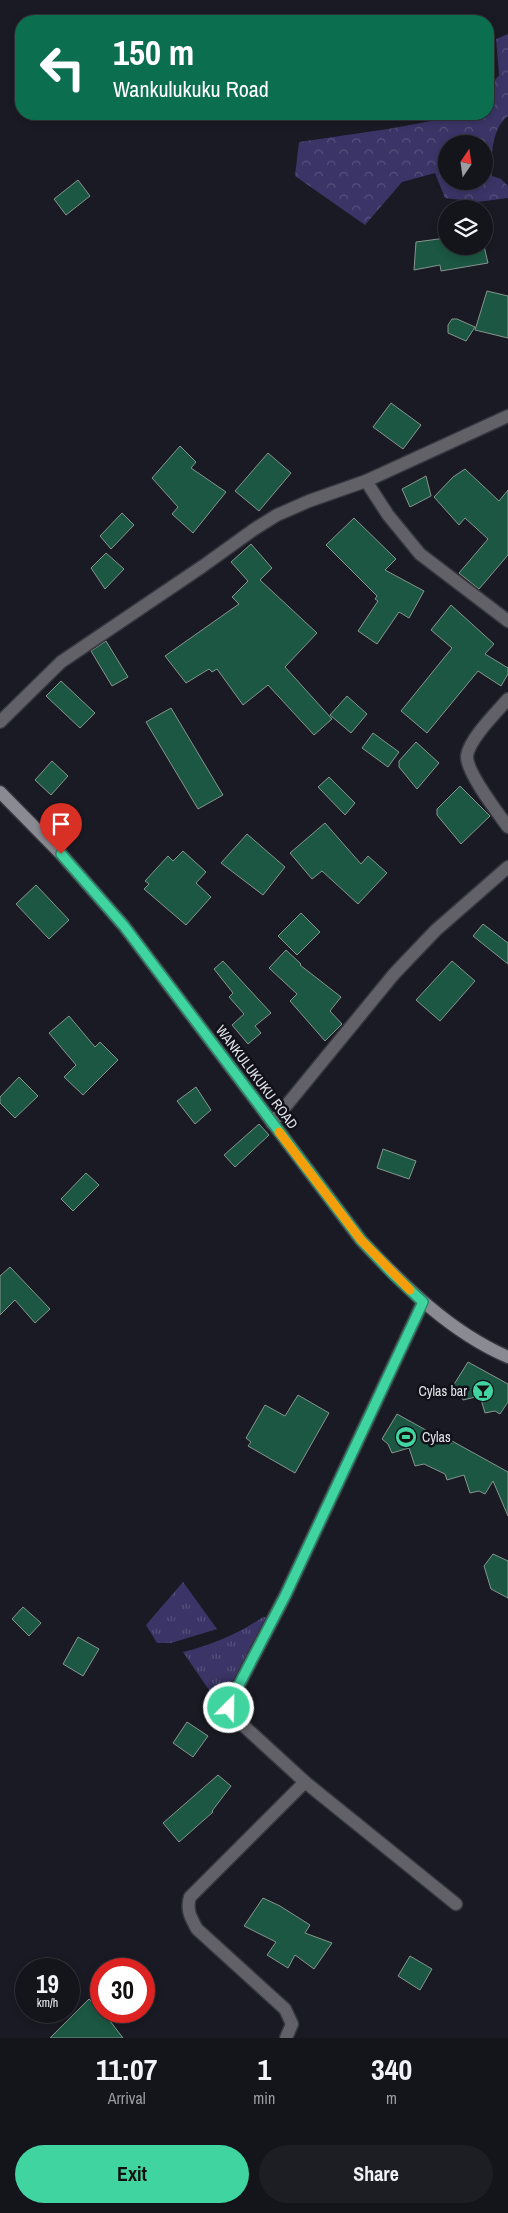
<!DOCTYPE html>
<style>
body{margin:0;font-family:"Archivo Narrow",sans-serif;background:#1d1d24;color:#f1f3f6;height:100vh;display:flex;flex-direction:column;font-size:19px;white-space:nowrap}
*{box-sizing:border-box;margin:0}
p{font-size:16px;color:#9d9ea3}
.icon{flex:none;width:28px;height:28px;fill:none;stroke:currentColor;stroke-width:2;stroke-linecap:round;stroke-linejoin:round}
.map{position:relative;height:2038px;overflow:hidden}
.drawer{display:flex;flex-direction:column;background:#14141b;flex:1}
.drawer>*{flex:none}
.banner{position:absolute;left:15px;top:15px;width:479px;height:105px;border-radius:20px;box-shadow:0 2px 8px #0003,0 0 0 1px #33333a;background:#0b6e4f;color:#fff;overflow:hidden}
.needle{width:32px;rotate:13deg}
.fabs{position:absolute;left:438px;top:135px;display:grid;gap:10px}
.fabs a{display:grid;place-items:center;width:55px;height:55px;border-radius:50%;background:#14141b;box-shadow:0 2px 8px #0003,0 0 0 1px #33333a;font-size:25px}
.speed{position:absolute;left:15px;top:1958px;display:flex;gap:10px;font-size:25px;font-weight:700;text-align:center}
.speed>*{display:grid;place-content:center;width:65px;height:65px;border-radius:50%;background:#14141b;box-shadow:0 2px 8px #0003,0 0 0 1px #33333a;line-height:1}
.speed small{font-size:12px;font-weight:400}
.speed .limit{border:8px solid #d22;background:#fff;color:#111}
.pin{position:absolute;display:grid;place-items:center;width:42px;height:42px;color:#fff;margin:-51px -21px;border-radius:50% 50% 50% 0;rotate:-45deg;box-shadow:0 0 5px #0007}
.pin .icon{rotate:45deg}
.me{position:absolute;width:55px;margin:-28px;rotate:23deg;stroke-linejoin:round;filter:drop-shadow(0 0 4px #0008)}
.turn{display:flex;align-items:center;gap:18px;height:105px;padding:0 15px;font-size:22px}
.turn .icon{width:65px;height:65px;stroke-width:2.5}
.turn b{display:block;font-size:35px;line-height:42px}
.eta{display:flex;justify-content:space-evenly;align-items:center;height:85px;text-align:center}
.eta b{font-size:30px;font-weight:700;line-height:35px}
.button{display:flex;gap:10px;margin-top:auto;padding:10px 15px}
.button a{flex:1;height:58px;border-radius:30px;background:#40d4a1;color:#111;font-size:20px;font-weight:700;line-height:58px;text-align:center}
.button a+a{background:#1d1d24;color:#f1f3f6}
.map>svg:first-child{display:block}
.grass{fill:url(#grass-tufts)}
.forest{fill:url(#forest-crowns);fill-rule:evenodd}
.building{fill:#1b5742;stroke:#87958e}
.lines{fill:none;stroke-linecap:round;stroke-linejoin:round}
.street-casing{stroke:#363640;stroke-width:15}
.secondary-casing{stroke:#363640;stroke-width:15}
.street{stroke:#616167;stroke-width:12}
.secondary{stroke:#8a8a92;stroke-width:12}
.route-casing{stroke:#2a8a69;stroke-width:12}
.route{stroke:#40d4a1;stroke-width:9}
.slow{stroke:#f59e0b;stroke-width:9}
.labels{text-anchor:middle;dominant-baseline:central;stroke-width:5;stroke-linejoin:round;paint-order:stroke}
.street-label{font-size:14px;fill:#e3e3e9;stroke:#11111a}
.poi-label{font-size:14px;fill:#e3e3e9;stroke:#11111a;text-anchor:end}
</style>
<div class="map">
<svg width="508" height="2038" viewBox="0 0 508 2038">
<defs>
<pattern id="grass-tufts" width="24" height="20" patternUnits="userSpaceOnUse" patternTransform="scale(1.25)"><rect width="24" height="20" fill="#3a3566"/><path d="M3 7l-1-3M5 7V3M7 7l1-3M15 17l-1-3M17 17v-4M19 17l1-3" fill="none" stroke="#56527c"/></pattern>
<pattern id="forest-crowns" width="20" height="18" patternUnits="userSpaceOnUse" patternTransform="scale(1.25)"><rect width="20" height="18" fill="#3a3566"/><path d="M2 6a3 3 0 1 1 6 0M12 15a3 3 0 1 1 6 0" fill="none" stroke="#56527c"/></pattern>
</defs>
<rect width="100%" height="100%" fill="#1a1a24"/>
<g class="grass">
<polygon points="183,1582 217,1629 171,1643 157,1643 146,1625"/>
<path d="M263,1617H267L222,1709L183,1652C212,1645 238,1634 263,1617Z"/>
</g>
<path class="forest" d="M508,34V116C491,129 491,157 492,176L501,179L508,186V198L477,202L445,198L435,173L402,182L365,225L295,176L299,142L388,129L431,121L454,114H488V89L499,75L496,39ZM446,144H484V181H446Z"/>
<g class="building">
<polygon points="78,180 90,196 66,215 54,199"/>
<polygon points="446,238 446,246 484,246 488,263 441,271 440,265 414,270 416,242"/>
<polygon points="487,291 508,296 508,338 475,330"/>
<polygon points="452,319 457,319 475,327 466,341 448,333 448,325"/>
<polygon points="391,403 421,425 403,449 373,427"/>
<polygon points="180,446 196,462 191,468 226,492 193,533 172,514 178,507 152,478"/>
<polygon points="268,453 291,473 259,511 235,491"/>
<polygon points="465,469 499,501 508,490 508,555 479,589 459,573 488,539 465,518 459,525 434,497 453,477"/>
<polygon points="426,476 431,496 410,507 402,489"/>
<polygon points="122,513 134,525 111,549 100,536"/>
<polygon points="354,518 396,559 385,570 424,591 409,618 399,612 377,644 358,631 378,601 375,599 377,596 326,545"/>
<polygon points="251,544 272,568 260,580 317,633 285,667 332,719 314,735 268,685 243,705 217,669 212,672 209,669 186,683 165,656 239,604 232,597 248,581 231,562"/>
<polygon points="106,553 124,569 105,589 91,568"/>
<polygon points="451,605 494,644 485,654 508,668 508,674 501,686 478,671 427,733 401,711 452,648 431,630"/>
<polygon points="106,641 128,677 112,686 91,651"/>
<polygon points="61,681 95,713 80,728 46,696"/>
<polygon points="347,696 367,714 351,733 330,715"/>
<polygon points="171,708 223,795 198,809 146,722"/>
<polygon points="373,733 399,752 388,767 362,748"/>
<polygon points="416,742 439,763 417,789 399,767 399,761"/>
<polygon points="52,761 68,776 51,795 35,780"/>
<polygon points="329,777 355,803 345,815 318,787"/>
<polygon points="460,786 490,816 461,844 437,815 437,809"/>
<polygon points="325,823 361,864 368,856 387,873 358,904 322,871 312,879 290,853"/>
<polygon points="247,834 285,867 263,895 221,863"/>
<polygon points="183,851 206,872 196,883 211,897 186,925 144,889 149,884 145,881 168,856 173,861"/>
<polygon points="36,885 69,920 49,939 16,904"/>
<polygon points="301,913 320,932 297,955 278,936"/>
<polygon points="483,924 508,943 508,964 473,936"/>
<polygon points="286,950 301,964 300,965 341,997 330,1011 342,1024 325,1041 290,1001 297,994 269,968"/>
<polygon points="223,961 271,1013 255,1026 261,1033 248,1044 232,1025 244,1014 229,997 233,993 214,969"/>
<polygon points="452,961 475,981 440,1021 416,1000"/>
<polygon points="69,1016 95,1047 100,1042 118,1060 83,1095 64,1077 76,1065 49,1033"/>
<polygon points="19,1077 38,1096 15,1118 0,1103 0,1097"/>
<polygon points="196,1087 211,1110 195,1124 177,1101"/>
<polygon points="259,1124 269,1135 235,1167 224,1155"/>
<polygon points="383,1149 416,1161 409,1179 377,1168"/>
<polygon points="86,1173 99,1185 73,1211 61,1199"/>
<polygon points="10,1267 50,1309 35,1323 15,1300 0,1315 0,1276"/>
<polygon points="468,1362 508,1384 508,1402 500,1414 495,1411 485,1413 480,1396 463,1400 459,1391 453,1386"/>
<polygon points="298,1395 329,1413 295,1473 248,1446 251,1442 246,1438 265,1405 285,1416"/>
<polygon points="397,1414 451,1444 452,1441 508,1472 508,1516 493,1481 485,1494 479,1491 470,1493 464,1475 447,1480 445,1474 424,1464 415,1466 409,1448 392,1453 388,1444 382,1439"/>
<polygon points="493,1554 508,1561 508,1598 491,1589 484,1566"/>
<polygon points="23,1607 41,1623 29,1636 12,1619"/>
<polygon points="78,1637 99,1649 83,1676 63,1664"/>
<polygon points="187,1722 208,1736 193,1757 173,1743"/>
<polygon points="218,1775 231,1786 212,1811 213,1812 179,1842 163,1823"/>
<polygon points="263,1898 280,1906 310,1925 305,1933 332,1943 314,1969 295,1955 288,1968 267,1955 276,1942 244,1926"/>
<polygon points="410,1956 432,1969 420,1990 398,1976"/>
<polygon points="89,1999 107,2017 123,2038 50,2038"/>
</g>
<g class="lines">
<g class="street-casing">
<g id="street">
<polyline points="366,481 388,515 420,554 508,621"/>
<path d="M508,699C497,712 469,739 467,756C466,772 498,813 508,827"/>
<polyline points="0,722 61,662 203,566 253,530 277,515 309,501 366,481 508,416"/>
<polyline points="272,1123 394,974 436,930 508,867"/>
<polyline points="423,1302 285,1596 230,1702 229,1708 233,1716 305,1782 456,1904"/>
<path d="M286,2038L292,2024L285,2009L197,1929C191,1918 186,1910 190,1897L305,1782"/>
</g>
</g>
<g class="secondary-casing">
<path id="secondary" d="M0,792L61,854L124,926L361,1240C404,1286 450,1332 508,1357"/>
</g>
<use href="#street" class="street"/>
<use href="#secondary" class="secondary"/>
</g>
<g class="lines">
<g class="route-casing">
<polyline id="route" points="61,854 124,926 361,1240 392,1273 423,1302 285,1596 230,1702 229,1708"/>
</g>
<use href="#route" class="route"/>
<polyline class="slow" points="279,1132 361,1240 410,1290"/>
</g>
<defs>
<g id="bar-disc" transform="scale(1.125)"><circle r="9.5" fill="#40d4a1" stroke="#11111a"/><path d="M-6-5H6L.8 .8V4.5H3.5V6h-7V4.5H-.8V.8Z" fill="#111"/></g>
<g id="stadium-disc" transform="scale(1.125)"><circle r="9.5" fill="#40d4a1" stroke="#11111a"/><path d="M0-5a6.5 5 0 1 0 0 10a6.5 5 0 1 0 0-10ZM-3.5-1.8h7v3.6h-7Z" fill="#111"/></g>
</defs>
<g fill-rule="evenodd">
<use href="#bar-disc" x="483" y="1391"/>
<use href="#stadium-disc" x="406" y="1437"/>
</g>
<g class="labels">
<g class="street-label">
<text transform="translate(257 1077) rotate(53)">WANKULUKUKU ROAD</text>
</g>
<g class="poi-label">
<text x="467" y="1391">Cylas bar</text>
<text x="422" y="1437" text-anchor="start">Cylas</text>
</g>
</g>
</svg>
<div class="fabs">
<a><svg class="needle" viewBox="-14 -14 28 28"><path d="M0-13l5 13h-10z" fill="#e53935"/><path d="M0 13l5-13h-10z" fill="#9d9ea3"/></svg></a>
<a><svg class="icon" aria-label="layers" viewBox="0 0 24 24"><path d="M12 4l9 5-9 5-9-5zM3 14l9 5 9-5"/></svg></a>
</div>
<div class="speed"><div>19<small>km/h</small></div><div class="limit">30</div></div>
<div class="pin" style="left:61px;top:854px;background:#d93025"><svg class="icon" aria-label="arrive" viewBox="0 0 24 24"><path d="M6 21V4h12l-3 4 3 4H6"/></svg></div>
<svg class="me" style="left:229px;top:1708px" viewBox="-20 -20 40 40"><circle r="17" fill="#40d4a1" stroke="#fff" stroke-width="3"/><path d="M0-11L8 9 0 5-8 9z" fill="#fff"/></svg>
<div class="banner">
<div class="turn"><svg class="icon" aria-label="left" viewBox="0 0 24 24"><path d="M17 20v-9H6M10 6l-5 5 5 5"/></svg><div><b>150 m</b>Wankulukuku Road</div></div>
</div>
</div>
<section class="drawer">
<div class="eta">
<div><b>11:07</b><p>Arrival</p></div>
<div><b>1</b><p>min</p></div>
<div><b>340</b><p>m</p></div>
</div>
<div class="button"><a>Exit</a><a>Share</a></div>
</section>
